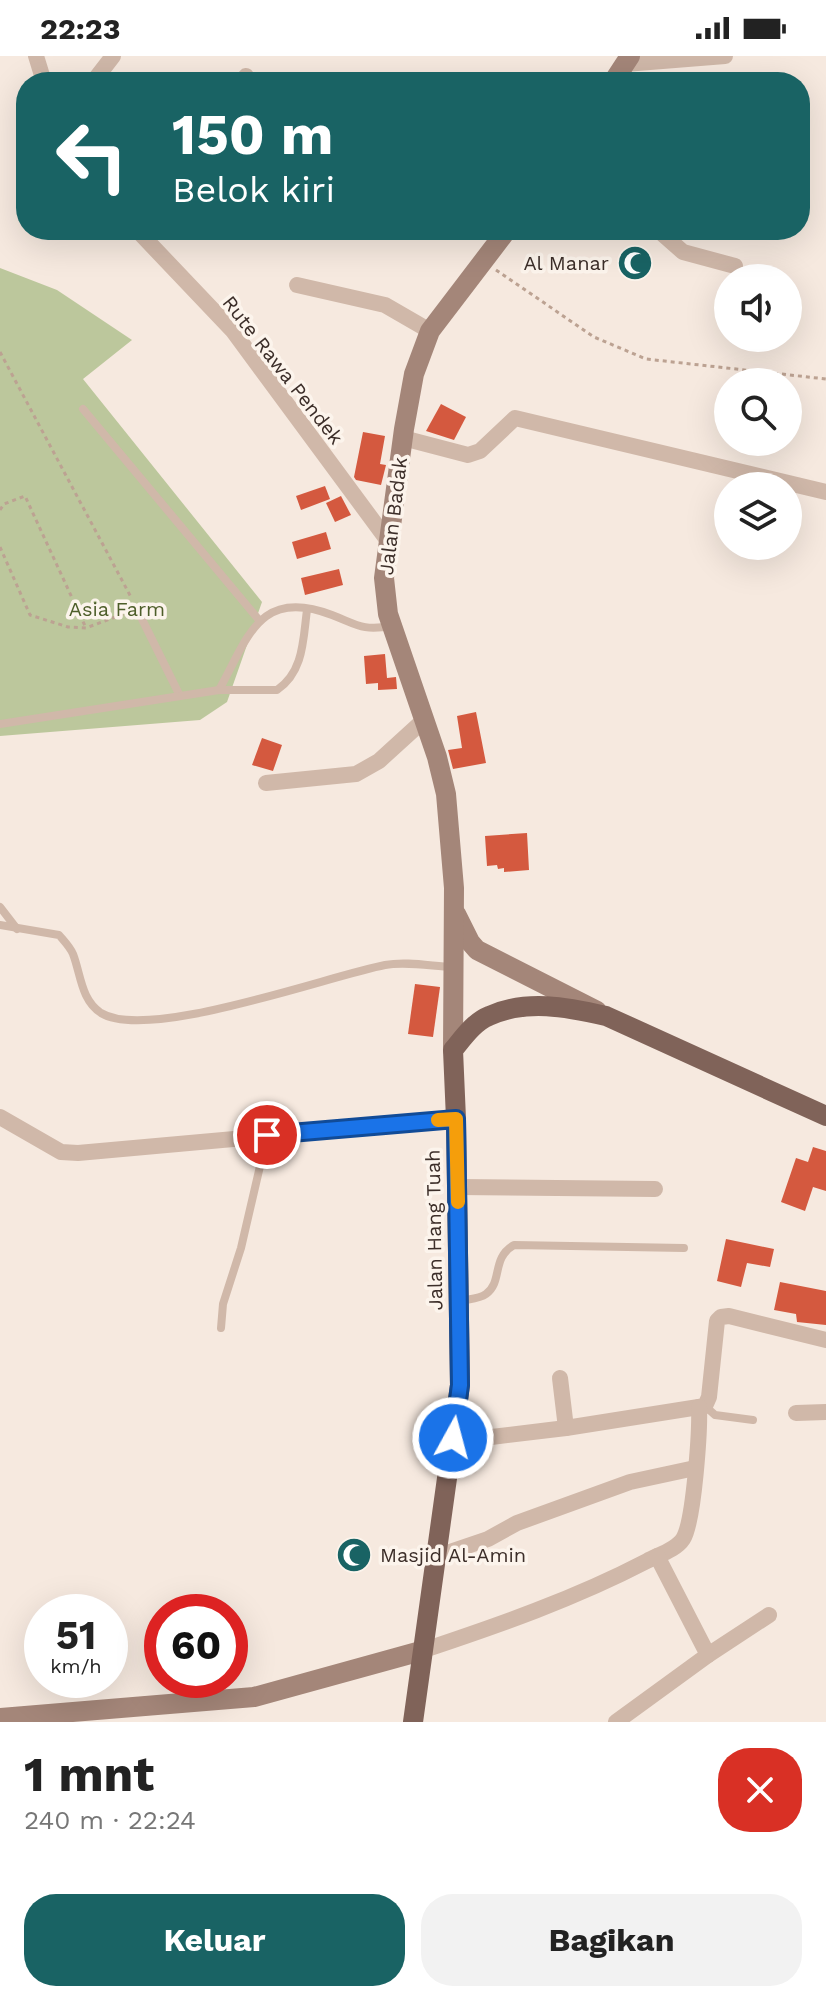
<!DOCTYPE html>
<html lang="id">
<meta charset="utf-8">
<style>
body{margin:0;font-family:"Work Sans",sans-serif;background:#f2f2f2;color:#222;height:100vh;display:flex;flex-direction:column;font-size:30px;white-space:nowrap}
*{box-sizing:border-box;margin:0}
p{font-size:26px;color:#767676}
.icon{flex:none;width:44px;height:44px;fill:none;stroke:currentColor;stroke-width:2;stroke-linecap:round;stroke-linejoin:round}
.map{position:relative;height:1666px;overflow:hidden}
.side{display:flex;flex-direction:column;background:#fff;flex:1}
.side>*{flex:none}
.hud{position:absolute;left:16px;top:16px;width:794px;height:168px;border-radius:32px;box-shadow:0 8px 32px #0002;background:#196364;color:#fff;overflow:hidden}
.fabs{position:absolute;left:714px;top:208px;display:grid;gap:16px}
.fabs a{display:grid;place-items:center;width:88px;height:88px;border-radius:50%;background:#fff;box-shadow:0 8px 32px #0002;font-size:40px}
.speed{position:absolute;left:24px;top:1538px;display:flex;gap:16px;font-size:40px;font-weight:700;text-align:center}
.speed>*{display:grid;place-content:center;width:104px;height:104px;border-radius:50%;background:#fff;box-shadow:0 8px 32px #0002;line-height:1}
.speed small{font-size:20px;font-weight:400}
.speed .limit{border:12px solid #d22;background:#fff;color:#111}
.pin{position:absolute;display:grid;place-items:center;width:68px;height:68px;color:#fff;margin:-34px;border:4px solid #fff;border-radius:50%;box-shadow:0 2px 8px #0007}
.me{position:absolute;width:88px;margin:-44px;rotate:7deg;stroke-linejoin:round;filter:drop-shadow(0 0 6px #0008)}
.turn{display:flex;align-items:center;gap:28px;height:168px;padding:0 24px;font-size:36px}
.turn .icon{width:104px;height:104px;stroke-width:2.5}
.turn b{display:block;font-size:56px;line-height:68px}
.round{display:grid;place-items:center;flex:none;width:84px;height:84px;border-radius:32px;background:#f2f2f2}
.headline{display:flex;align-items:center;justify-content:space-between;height:136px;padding:0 24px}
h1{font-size:48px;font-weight:700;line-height:60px}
.button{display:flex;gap:16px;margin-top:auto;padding:16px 24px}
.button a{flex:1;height:92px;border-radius:32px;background:#196364;color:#fff;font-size:32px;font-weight:700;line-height:92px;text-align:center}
.button a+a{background:#f2f2f2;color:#222}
.status{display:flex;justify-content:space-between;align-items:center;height:56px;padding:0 40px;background:#fff;direction:ltr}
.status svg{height:22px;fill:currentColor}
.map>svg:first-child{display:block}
.green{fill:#bcc79c}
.building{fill:#d4593f}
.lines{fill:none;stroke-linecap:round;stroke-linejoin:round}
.path{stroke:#bca292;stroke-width:3;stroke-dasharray:4 4;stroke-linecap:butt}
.lane{stroke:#d0b8a9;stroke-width:8}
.street{stroke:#d0b8a9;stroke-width:16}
.secondary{stroke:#a48679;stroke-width:20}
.primary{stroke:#806359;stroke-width:20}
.route-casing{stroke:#114b97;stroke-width:20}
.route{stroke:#1a73e8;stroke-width:14}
.slow{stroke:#f59e0b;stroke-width:14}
.labels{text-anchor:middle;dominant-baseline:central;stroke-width:7;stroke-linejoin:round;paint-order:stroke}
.poi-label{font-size:20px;fill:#3c2e29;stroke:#fcf4ec;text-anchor:end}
.street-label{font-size:20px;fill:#3c2e29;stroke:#fcf4ec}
.park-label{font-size:20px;fill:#4e5e2a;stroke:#fcf4ec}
</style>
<div class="status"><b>22:23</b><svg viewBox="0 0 49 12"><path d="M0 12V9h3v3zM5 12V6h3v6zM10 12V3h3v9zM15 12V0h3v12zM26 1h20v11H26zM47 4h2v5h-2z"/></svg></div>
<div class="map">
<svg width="826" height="1666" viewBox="0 0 826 1666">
<rect width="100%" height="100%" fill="#f6e9df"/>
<polygon class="green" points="0,212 57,234 132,284 83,323 262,546 227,646 200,664 0,680"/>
<g class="building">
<polygon points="441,348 466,361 454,384 426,375"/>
<polygon points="363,376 385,380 380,408 386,409 381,429 356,424 354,421"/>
<polygon points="325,430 330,443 301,454 296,440"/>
<polygon points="341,440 351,459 335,466 326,447"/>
<polygon points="326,476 331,493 297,503 292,486"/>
<polygon points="339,513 343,529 305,539 301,522"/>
<polygon points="385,598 387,622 396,621 397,633 378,634 378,627 366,628 364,600"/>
<polygon points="476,656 486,707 453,713 448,694 462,692 457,660"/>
<polygon points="262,682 282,689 273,715 252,709"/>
<polygon points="527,777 529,814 504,816 504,812 498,813 497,809 487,810 485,780"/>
<polygon points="415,928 440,931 433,981 408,978"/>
<polygon points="813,1091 826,1095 826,1135 813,1131 805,1155 781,1146 796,1102 808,1106"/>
<polygon points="726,1183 774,1193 770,1211 747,1207 741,1231 717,1225"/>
<polygon points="780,1226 826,1235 826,1269 797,1266 796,1258 774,1254"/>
</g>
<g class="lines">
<g class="path">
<polyline points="496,214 594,281 646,303 826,323"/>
<polyline points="0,296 132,543"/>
<polyline points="0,454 4,448 25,440 86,572"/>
<polyline points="0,491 30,559 68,571 86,572 126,557"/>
</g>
<g class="lane">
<polyline points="83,353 259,564"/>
<polyline points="137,553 180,640"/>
<path d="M219,634C248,582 259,531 332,559C358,569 362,575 392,570"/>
<path d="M0,668L219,634H277C304,616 303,583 307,554"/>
<polyline points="0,851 17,873"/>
<path d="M0,869L59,879C64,885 70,891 73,898C81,919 81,944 101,957C148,986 328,920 385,909C406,905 431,910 452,911"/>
<path d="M461,1245C469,1243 479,1243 486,1238C503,1226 491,1202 514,1189L684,1192"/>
<polyline points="221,1272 223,1248 241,1192 267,1080"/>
<polyline points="705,1350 715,1359 753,1364"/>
</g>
<g class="street">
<polyline points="36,0 44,26"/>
<polyline points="625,8 725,0"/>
<polyline points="93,26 113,0"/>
<polyline points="241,26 246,20"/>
<polyline points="137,174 233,275 388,485"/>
<polyline points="658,174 683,196 735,210"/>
<polyline points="297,229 385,249 430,275"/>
<polyline points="403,382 468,399 480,395 515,362 826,436"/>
<polyline points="266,727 356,718 379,705 424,664"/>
<polyline points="0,1061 61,1096 78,1097 456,1063"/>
<polyline points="458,1131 655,1133"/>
<polyline points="560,1322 566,1372"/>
<polyline points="796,1357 826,1356"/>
<polyline points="453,1382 475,1383 566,1372 705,1350 709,1341 717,1265 721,1261 729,1260 826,1284"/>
<polyline points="435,1501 488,1483 517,1467 630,1426 695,1412"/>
<path d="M421,1595C499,1569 574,1543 647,1505C658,1499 676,1494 683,1483C694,1466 700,1374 699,1351"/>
<polyline points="708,1599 769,1559"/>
<polyline points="616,1666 708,1599 657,1500"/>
</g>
<g class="secondary">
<polyline points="613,26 630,0"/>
<polyline points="456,858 470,886 477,894 597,955"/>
<polyline points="453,994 454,832 446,738 437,701 388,558 384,522 404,373 414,318 430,275 507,174"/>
<polyline points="0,1662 254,1641 421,1595"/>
</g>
<path class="primary" d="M413,1666L460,1329L456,1063L453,994C463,982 474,966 489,960C526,943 567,951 606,960L826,1060"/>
</g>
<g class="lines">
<g class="route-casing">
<polyline id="route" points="267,1079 456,1063 460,1329 453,1382"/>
</g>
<use href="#route" class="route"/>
<polyline class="slow" points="438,1064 456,1063 458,1146"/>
</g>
<defs>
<g id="mosque-disc" transform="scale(1.8)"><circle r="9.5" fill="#196364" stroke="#fcf4ec"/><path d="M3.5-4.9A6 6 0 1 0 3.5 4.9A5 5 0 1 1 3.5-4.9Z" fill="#fff"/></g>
</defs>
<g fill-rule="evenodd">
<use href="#mosque-disc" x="635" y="207"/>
<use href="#mosque-disc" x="354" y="1499"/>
</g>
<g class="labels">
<g class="poi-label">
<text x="609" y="207">Al Manar</text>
<text x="380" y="1499" text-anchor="start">Masjid Al-Amin</text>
</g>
<g class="street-label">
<text transform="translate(283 314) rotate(52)">Rute Rawa Pendek</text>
<text transform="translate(393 460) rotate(-83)">Jalan Badak</text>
<text transform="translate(434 1174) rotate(-91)">Jalan Hang Tuah</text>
</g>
<g class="park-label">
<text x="117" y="553">Asia Farm</text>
</g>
</g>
</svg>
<div class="fabs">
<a><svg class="icon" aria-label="sound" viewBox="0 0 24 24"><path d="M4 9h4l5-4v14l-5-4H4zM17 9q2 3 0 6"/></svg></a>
<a><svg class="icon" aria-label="search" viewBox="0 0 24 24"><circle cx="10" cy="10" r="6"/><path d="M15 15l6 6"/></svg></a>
<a><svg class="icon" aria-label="layers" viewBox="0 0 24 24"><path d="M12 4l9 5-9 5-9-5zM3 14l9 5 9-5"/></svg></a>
</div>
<div class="speed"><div>51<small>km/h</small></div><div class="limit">60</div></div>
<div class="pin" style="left:267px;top:1079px;background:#d93025"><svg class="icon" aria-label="arrive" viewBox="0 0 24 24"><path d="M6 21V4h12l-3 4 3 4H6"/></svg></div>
<svg class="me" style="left:453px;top:1382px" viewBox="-20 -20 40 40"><circle r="17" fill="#1a73e8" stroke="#fff" stroke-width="3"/><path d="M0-11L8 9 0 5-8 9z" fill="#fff"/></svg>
<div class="hud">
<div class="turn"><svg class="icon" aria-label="left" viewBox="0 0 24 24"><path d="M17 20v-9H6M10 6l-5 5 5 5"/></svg><div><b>150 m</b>Belok kiri</div></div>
</div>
</div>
<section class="side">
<div class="headline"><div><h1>1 mnt</h1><p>240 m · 22:24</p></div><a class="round" style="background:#d93025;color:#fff"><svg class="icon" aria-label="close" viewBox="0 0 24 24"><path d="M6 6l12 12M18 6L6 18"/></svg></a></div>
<div class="button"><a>Keluar</a><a>Bagikan</a></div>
</section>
